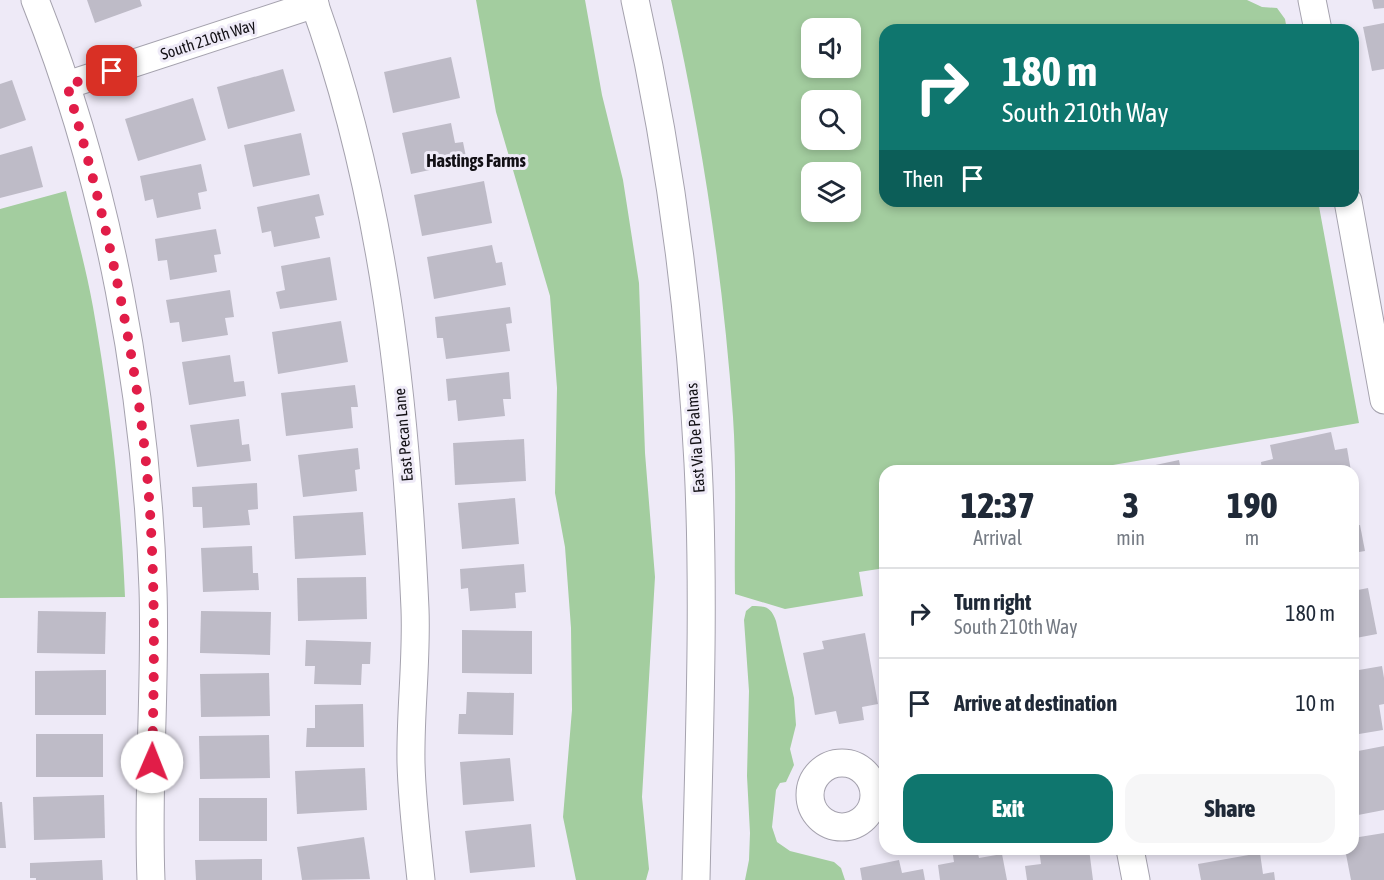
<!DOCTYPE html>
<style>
body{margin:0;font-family:"Asap Condensed",sans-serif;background:#f6f6f7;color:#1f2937;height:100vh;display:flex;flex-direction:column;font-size:22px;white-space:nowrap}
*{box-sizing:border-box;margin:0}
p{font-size:20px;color:#747a83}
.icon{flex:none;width:33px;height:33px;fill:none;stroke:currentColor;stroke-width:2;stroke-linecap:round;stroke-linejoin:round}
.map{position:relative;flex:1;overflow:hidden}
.details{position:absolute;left:879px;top:465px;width:480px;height:390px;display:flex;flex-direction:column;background:#fff;border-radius:18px;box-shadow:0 3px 9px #0003}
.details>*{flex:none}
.top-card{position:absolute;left:879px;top:24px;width:480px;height:183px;border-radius:18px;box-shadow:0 3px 9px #0003;background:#0f766e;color:#fff;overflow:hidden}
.fabs{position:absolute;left:801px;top:18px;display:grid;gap:12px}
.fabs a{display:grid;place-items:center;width:60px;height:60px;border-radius:12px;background:#fff;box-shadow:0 3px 9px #0003;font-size:30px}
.pin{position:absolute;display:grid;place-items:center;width:51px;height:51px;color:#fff;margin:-26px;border-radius:12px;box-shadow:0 3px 9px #0006}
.me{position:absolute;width:66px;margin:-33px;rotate:1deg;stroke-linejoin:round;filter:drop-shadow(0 0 4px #0008)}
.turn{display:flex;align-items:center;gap:21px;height:126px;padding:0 24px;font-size:27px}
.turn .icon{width:78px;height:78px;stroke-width:2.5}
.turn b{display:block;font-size:42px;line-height:51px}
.then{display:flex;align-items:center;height:57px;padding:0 24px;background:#0003;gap:12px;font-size:22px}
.eta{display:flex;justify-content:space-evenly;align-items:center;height:102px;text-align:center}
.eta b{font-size:36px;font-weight:800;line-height:42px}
.action{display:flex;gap:12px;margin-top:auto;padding:12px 24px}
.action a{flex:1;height:69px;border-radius:18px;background:#0f766e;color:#fff;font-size:24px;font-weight:800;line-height:69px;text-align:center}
.action a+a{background:#f6f6f7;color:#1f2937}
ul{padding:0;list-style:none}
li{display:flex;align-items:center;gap:18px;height:90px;padding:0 24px;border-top:2px solid #e0e1e3}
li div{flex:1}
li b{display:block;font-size:22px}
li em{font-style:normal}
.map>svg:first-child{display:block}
.green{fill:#a3cd9f;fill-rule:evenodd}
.building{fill:#bebbc7}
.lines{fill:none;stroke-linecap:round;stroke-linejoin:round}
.minor-casing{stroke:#a5a2ae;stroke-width:29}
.minor{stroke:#fff;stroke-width:27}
.route{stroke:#e11d48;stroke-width:10;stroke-dasharray:0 18}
.labels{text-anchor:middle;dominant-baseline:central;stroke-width:6;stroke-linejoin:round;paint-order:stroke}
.street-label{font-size:16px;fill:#121015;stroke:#eeeaf7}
.neighbourhood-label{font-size:18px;font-weight:bold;fill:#121015;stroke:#eeeaf7}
</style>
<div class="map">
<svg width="1384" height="880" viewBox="0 0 1384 880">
<rect width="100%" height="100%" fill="#eeeaf7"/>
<g class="green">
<polygon points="476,0 585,0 602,95 623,180 639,283 645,453 655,577 642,797 649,869 646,880 576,880 563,817 572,710 571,628 565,547 555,493 557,388 550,296 496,112"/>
<path d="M671,0H1247L1262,7L1277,8L1285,19L1287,30H885V201H1318L1359,423L1078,471L1047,469L1037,471H885V568L859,572L863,596L785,609L735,594C734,535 737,475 733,417C723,276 702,137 671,0ZM812,28H850V68H812ZM850,100V140H812V100ZM812,172H850V212H812Z"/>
<path d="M66,191C75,229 86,268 93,307C110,403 121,499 125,597L0,598V209Z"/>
<path d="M752,606C766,606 771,607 776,621L794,698L796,725L790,749L794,765L786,782L780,783L776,790L772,827L777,842L790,851L834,862L841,868L845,880H745L749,860L750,833L747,776L749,691L744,620L746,611Z"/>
</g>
<g class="building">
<polygon points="87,0 140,0 142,6 95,23"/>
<polygon points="1372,0 1384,0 1384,8 1374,9"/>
<polygon points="1384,23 1384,69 1372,71 1363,27"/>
<polygon points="451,57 460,98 393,113 384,72"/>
<polygon points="283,69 295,111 228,129 217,87"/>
<polygon points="12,80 26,120 0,129 0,84"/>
<polygon points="193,98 206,140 138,161 125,119"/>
<polygon points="451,123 455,143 463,142 467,162 411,174 402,133"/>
<polygon points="301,133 310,175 253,187 244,145"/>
<polygon points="32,146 43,187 0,198 0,155"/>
<polygon points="201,164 207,191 198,193 201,209 157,218 153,199 145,201 140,176"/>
<polygon points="484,181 492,223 422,236 414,195"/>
<polygon points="319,194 324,215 315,217 320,238 274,247 271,231 262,233 257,207"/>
<polygon points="216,229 221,254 214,255 217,272 170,280 167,260 158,261 155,239"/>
<polygon points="492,245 496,263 502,262 506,285 434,299 427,257"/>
<polygon points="330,257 337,300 280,309 276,292 285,290 281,266"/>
<polygon points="230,290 234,317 225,318 228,335 182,342 179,322 170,323 166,300"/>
<polygon points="510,307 512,323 506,324 510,351 446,359 443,338 437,338 435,317"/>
<polygon points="341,321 348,362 278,374 272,332"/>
<polygon points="230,355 234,382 244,381 246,396 189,405 182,362"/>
<polygon points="509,372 511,399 503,399 505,416 458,421 456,400 448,401 446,379"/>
<polygon points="355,385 358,407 351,407 353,428 286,436 281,393"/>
<polygon points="239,419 242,445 249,444 251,461 197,467 190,425"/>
<polygon points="1331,432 1335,450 1347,448 1351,471 1262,471 1261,462 1273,459 1270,445"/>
<polygon points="524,439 526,481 455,485 453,443"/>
<polygon points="358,448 360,469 355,470 357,491 303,497 298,455"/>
<polygon points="1179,460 1181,471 1132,471 1132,470"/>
<polygon points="257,483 258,509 248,510 250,525 203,528 202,507 193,507 192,487"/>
<polygon points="515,498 519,544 462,549 458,503"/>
<polygon points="363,512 366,555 295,559 293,516"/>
<polygon points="1360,525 1365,551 1353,553 1353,526"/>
<polygon points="252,546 253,573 258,573 259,590 203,592 201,548"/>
<polygon points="524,564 526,592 515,593 516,608 470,611 468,588 461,589 460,569"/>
<polygon points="366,577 367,619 298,621 297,578"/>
<polygon points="1368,588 1377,634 1356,638 1359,654 1353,655 1353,591"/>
<polygon points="38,611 106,612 105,654 37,653"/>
<polygon points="201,611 271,612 270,655 200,653"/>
<polygon points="462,630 532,631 532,674 462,673"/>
<polygon points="865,633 878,704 862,707 864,720 839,724 836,711 815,715 803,653 824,649 822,641"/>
<polygon points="306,640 371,642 370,664 362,664 361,685 314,684 315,666 305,666"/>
<polygon points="1382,666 1384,678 1384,704 1379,705 1383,730 1353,735 1353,671"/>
<polygon points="106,670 106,715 35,715 35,671"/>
<polygon points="269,673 270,716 201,717 200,674"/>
<polygon points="467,692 514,693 513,735 458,734 459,714 466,714"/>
<polygon points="363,704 364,747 306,747 307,728 315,728 315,705"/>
<rect x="36" y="734" width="67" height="43"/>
<polygon points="269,735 270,778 200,779 199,736"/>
<polygon points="1384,746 1384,810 1353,816 1353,752"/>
<polygon points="510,758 514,801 463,805 460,762"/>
<polygon points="365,768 367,810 297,814 295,771"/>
<polygon points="104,795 105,838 34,840 33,797"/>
<rect x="199" y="798" width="68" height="43"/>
<polygon points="0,802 2,802 6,848 0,848"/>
<polygon points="531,824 535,867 470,873 465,831"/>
<polygon points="1384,833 1384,880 1351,880 1345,849 1353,849 1353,838"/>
<polygon points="364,837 370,879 302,880 297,847"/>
<polygon points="952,849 977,849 979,858 1002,854 1007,880 940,880 938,865 954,862"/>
<polygon points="1039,849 1089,849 1093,880 1027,880 1025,866 1041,864"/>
<polygon points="1260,853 1263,874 1274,872 1275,880 1201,880 1198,864"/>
<polygon points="262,859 262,880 196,880 195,860"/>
<polygon points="102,860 103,880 36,880 36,878 30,878 30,863"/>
<polygon points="899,860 902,873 923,869 925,880 862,880 860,868"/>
</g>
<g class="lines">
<g class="minor-casing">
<g id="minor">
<path d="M35,0C109,185 146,391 153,589C156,686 147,783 151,880"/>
<path d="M313,0C384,195 406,403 415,609C417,660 410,712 411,763C412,802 417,841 421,880"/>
<path d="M635,0C669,151 690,308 698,463C705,601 699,741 696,880"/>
<polyline points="1312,0 1318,30"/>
<polyline points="67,85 315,4"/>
<polyline points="1348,201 1384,400"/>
<circle cx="842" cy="795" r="32"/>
<polyline points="1130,849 1136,880"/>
</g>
</g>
<use href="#minor" class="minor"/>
</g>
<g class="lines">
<path class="route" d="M112,71L67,85C100,197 127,311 142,427C156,537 155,651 152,762"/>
</g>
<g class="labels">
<g class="street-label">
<text transform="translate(208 39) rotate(-18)">South 210th Way</text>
<text transform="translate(403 435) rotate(-95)">East Pecan Lane</text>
<text transform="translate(695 438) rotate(-94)">East Via De Palmas</text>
</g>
<g class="neighbourhood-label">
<text x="476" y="160">Hastings Farms</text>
</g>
</g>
</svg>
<div class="fabs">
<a><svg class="icon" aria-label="sound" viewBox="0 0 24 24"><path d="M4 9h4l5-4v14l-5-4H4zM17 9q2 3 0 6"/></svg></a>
<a><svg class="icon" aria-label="search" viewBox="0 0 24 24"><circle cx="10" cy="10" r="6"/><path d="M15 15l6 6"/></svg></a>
<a><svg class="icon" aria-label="layers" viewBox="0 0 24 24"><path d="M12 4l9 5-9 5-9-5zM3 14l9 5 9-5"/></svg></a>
</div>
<div class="pin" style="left:112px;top:71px;background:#d93025"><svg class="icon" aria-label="arrive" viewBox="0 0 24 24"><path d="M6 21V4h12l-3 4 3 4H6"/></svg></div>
<svg class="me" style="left:152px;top:762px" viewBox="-20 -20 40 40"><circle r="19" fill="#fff"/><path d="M0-13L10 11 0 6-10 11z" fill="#e11d48"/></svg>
<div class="top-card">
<div class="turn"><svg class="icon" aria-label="right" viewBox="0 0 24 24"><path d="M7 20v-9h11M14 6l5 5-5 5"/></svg><div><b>180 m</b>South 210th Way</div></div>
<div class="then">Then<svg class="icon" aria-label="arrive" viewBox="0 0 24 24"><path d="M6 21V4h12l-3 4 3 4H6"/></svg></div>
</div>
<section class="details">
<div class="eta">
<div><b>12:37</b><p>Arrival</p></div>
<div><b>3</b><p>min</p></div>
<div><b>190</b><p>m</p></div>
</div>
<ul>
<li><svg class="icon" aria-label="right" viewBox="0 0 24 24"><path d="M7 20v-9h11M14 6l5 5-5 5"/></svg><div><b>Turn right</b><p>South 210th Way</p></div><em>180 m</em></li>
<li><svg class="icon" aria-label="arrive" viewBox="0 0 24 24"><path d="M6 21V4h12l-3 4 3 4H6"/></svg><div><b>Arrive at destination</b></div><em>10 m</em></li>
</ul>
<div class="action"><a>Exit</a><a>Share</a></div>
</section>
</div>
